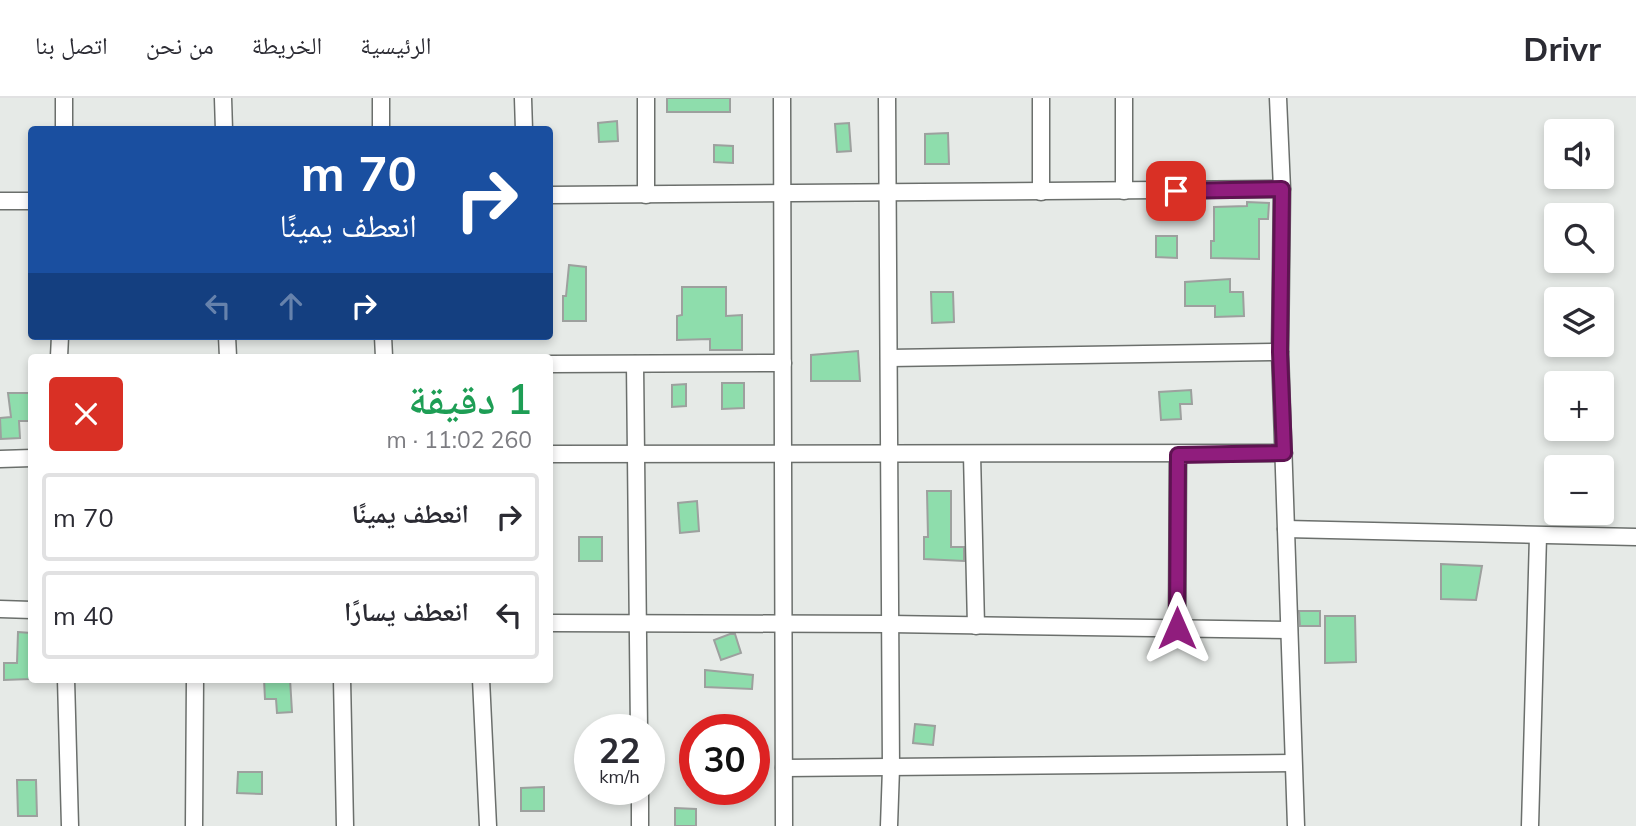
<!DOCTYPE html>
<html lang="ar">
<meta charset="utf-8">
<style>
body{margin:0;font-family:Mulish,"Noto Naskh Arabic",sans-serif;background:#f2f2f3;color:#2b2b33;direction:rtl;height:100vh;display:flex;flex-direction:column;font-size:26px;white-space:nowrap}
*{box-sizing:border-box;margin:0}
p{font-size:23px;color:#7c7c81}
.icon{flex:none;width:38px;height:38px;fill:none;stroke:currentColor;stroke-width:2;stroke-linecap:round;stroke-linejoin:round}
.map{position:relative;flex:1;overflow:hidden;direction:ltr}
.panel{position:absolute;left:28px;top:256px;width:525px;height:329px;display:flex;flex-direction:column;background:#fff;border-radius:7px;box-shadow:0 4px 10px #0003;direction:rtl}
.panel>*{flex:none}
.guide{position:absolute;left:28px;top:28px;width:525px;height:214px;border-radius:7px;box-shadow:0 4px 10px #0003;direction:rtl;background:#1a4fa0;color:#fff;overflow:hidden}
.fabs{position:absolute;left:1544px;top:21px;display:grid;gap:14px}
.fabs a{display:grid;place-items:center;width:70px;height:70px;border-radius:7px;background:#fff;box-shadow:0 4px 10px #0003;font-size:35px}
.speed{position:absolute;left:574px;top:616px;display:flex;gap:14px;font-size:35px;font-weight:700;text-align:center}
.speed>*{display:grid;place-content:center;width:91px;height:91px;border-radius:50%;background:#fff;box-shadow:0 4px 10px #0003;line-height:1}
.speed small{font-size:18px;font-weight:400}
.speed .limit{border:10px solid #d22;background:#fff;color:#111}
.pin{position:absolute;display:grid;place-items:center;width:60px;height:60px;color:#fff;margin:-30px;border-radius:14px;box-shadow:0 4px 10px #0006}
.me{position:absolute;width:77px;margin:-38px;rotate:0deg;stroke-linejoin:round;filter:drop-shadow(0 0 5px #0008)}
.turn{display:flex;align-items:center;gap:24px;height:147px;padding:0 21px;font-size:32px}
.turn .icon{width:91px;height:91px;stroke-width:2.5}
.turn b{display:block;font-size:49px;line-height:60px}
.lanes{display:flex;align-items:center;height:66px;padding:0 21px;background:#0003;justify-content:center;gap:35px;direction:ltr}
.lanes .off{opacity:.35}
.round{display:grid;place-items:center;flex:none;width:74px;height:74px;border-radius:7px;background:#f2f2f3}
.headline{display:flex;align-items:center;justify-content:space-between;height:119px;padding:0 21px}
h1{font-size:42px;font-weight:600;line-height:52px;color:#1e9e55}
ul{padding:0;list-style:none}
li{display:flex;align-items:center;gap:21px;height:88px;margin:0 14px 10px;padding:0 7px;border:4px solid #e1e1e2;border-radius:7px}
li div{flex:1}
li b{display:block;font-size:26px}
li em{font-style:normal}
header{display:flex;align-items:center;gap:42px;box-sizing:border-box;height:98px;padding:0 35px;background:#fff;border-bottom:2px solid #e1e1e2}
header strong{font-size:33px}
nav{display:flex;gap:38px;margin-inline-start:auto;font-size:24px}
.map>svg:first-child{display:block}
.building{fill:#8eddac;stroke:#9da09e;stroke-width:2}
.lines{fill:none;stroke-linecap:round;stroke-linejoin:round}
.street-casing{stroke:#6b6f6c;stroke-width:19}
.street{stroke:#fff;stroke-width:16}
.route-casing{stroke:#5e1351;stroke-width:18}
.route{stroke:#901d7d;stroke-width:12}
</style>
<header>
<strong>Drivr</strong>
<nav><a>الرئيسية</a><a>الخريطة</a><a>من نحن</a><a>اتصل بنا</a></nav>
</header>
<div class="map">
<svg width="1636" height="728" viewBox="0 0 1636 728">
<rect width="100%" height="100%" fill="#e6eae7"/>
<g class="building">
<rect x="667" y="0" width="63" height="14"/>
<polygon points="617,23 618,43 599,44 598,25"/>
<polygon points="849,25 851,53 837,54 835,26"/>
<polygon points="948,35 949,66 925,66 925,36"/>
<polygon points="714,47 733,48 733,65 714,64"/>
<polygon points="1247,104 1269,105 1268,121 1259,121 1259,161 1211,160 1211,143 1214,143 1214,109 1247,108"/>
<polygon points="1156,138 1177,138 1177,160 1156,159"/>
<polygon points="569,167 586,169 586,223 563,223 563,198 566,198"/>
<polygon points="1230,181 1230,194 1243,194 1244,218 1215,219 1215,208 1185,208 1185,184"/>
<polygon points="682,189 726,189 726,218 742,217 742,252 710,252 710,241 677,242 677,218 682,217"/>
<polygon points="931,194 953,194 954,224 932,225"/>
<polygon points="858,253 860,283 811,283 811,257"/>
<polygon points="722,285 744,285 744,310 722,311"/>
<polygon points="686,286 686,308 672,309 672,287"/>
<polygon points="1191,292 1192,306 1180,306 1181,321 1161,322 1159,294"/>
<polygon points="8,295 32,295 32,323 19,323 20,340 1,341 0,320 11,319"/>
<polygon points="927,393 951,393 951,449 964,449 964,463 924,461 924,439 928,439"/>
<polygon points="697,403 699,433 680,435 678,405"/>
<rect x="579" y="439" width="23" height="24"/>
<polygon points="1441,466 1482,468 1476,502 1441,501"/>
<polygon points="1299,513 1320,513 1320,528 1300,528"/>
<polygon points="1325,518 1355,518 1356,564 1325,565"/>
<polygon points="18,534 31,535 30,581 4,582 4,565 17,565"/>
<polygon points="730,536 735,536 741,555 721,562 714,542"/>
<polygon points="705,572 753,577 752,591 705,589"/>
<polygon points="264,581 290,581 292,614 277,615 276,601 265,601"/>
<polygon points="915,626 935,628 933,647 913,645"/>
<polygon points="238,674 262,674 262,696 237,695"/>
<polygon points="17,682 36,682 37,718 18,718"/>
<polygon points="544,689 544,713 521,713 521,690"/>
<polygon points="675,710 696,711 696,728 675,728"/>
</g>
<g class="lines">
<g class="street-casing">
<g id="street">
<polyline points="64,0 64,32"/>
<polyline points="223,0 224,32"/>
<polyline points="381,0 381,32"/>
<polyline points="523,0 524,32"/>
<polyline points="646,0 646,97"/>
<polyline points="782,0 784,728"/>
<polyline points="887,0 891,670 889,728"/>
<polyline points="1278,0 1282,91 1280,254 1296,728"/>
<polyline points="1124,93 1124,0"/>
<polyline points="1041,94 1041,0"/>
<polyline points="550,97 1282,91"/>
<polyline points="0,103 32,103"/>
<polyline points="227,238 228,259"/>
<polyline points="383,238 384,259"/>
<polyline points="59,259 60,238"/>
<polyline points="889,260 1280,254"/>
<polyline points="550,266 783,265"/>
<polyline points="635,266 639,632"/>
<polyline points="550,356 1284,355"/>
<polyline points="972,356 976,528"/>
<polyline points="0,361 32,360"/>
<polyline points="1286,431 1636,439"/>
<polyline points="0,511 32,512"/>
<polyline points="550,525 890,526 1289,532"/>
<polyline points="1177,530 1178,357"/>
<polyline points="66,581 70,728"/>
<polyline points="342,581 345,728"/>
<polyline points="481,581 488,728"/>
<polyline points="784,670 1293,665"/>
<polyline points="640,691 640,728"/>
<polyline points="194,728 195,581"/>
<polyline points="1530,728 1538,438"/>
</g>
</g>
<use href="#street" class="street"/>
</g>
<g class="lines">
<g class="route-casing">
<polyline id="route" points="1176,93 1282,91 1280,254 1284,355 1178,357 1177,530"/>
</g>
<use href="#route" class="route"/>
</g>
</svg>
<div class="fabs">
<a><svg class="icon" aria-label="sound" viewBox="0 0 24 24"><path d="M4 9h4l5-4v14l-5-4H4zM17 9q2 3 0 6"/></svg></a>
<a><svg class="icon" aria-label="search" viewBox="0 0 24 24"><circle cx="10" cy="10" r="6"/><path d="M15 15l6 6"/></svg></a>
<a><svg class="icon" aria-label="layers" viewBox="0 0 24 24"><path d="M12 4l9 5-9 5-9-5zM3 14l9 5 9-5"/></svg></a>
<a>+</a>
<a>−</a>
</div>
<div class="speed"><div>22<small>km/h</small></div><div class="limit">30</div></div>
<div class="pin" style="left:1176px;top:93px;background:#d93025"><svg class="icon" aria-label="arrive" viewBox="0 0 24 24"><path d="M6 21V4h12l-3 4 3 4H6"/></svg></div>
<svg class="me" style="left:1177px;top:530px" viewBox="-20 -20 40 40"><path d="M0-17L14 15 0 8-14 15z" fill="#901d7d" stroke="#fff" stroke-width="4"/></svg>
<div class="guide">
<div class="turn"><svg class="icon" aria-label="right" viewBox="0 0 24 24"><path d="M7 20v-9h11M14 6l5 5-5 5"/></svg><div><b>70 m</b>انعطف يمينًا</div></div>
<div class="lanes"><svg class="icon off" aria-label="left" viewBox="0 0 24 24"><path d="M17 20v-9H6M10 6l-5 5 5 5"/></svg><svg class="icon off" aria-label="ahead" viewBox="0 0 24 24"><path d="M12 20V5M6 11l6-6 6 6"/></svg><svg class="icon" aria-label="right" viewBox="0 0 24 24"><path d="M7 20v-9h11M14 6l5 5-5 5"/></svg></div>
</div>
<section class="panel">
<div class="headline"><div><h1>1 دقيقة</h1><p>260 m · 11:02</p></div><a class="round" style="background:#d93025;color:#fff"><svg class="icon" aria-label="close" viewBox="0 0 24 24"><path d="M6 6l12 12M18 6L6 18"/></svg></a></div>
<ul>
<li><svg class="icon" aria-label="right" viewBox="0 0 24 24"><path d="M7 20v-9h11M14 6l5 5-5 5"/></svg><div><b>انعطف يمينًا</b></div><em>70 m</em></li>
<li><svg class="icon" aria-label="left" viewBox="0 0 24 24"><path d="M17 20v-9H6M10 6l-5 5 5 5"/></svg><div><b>انعطف يسارًا</b></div><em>40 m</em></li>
</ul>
</section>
</div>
